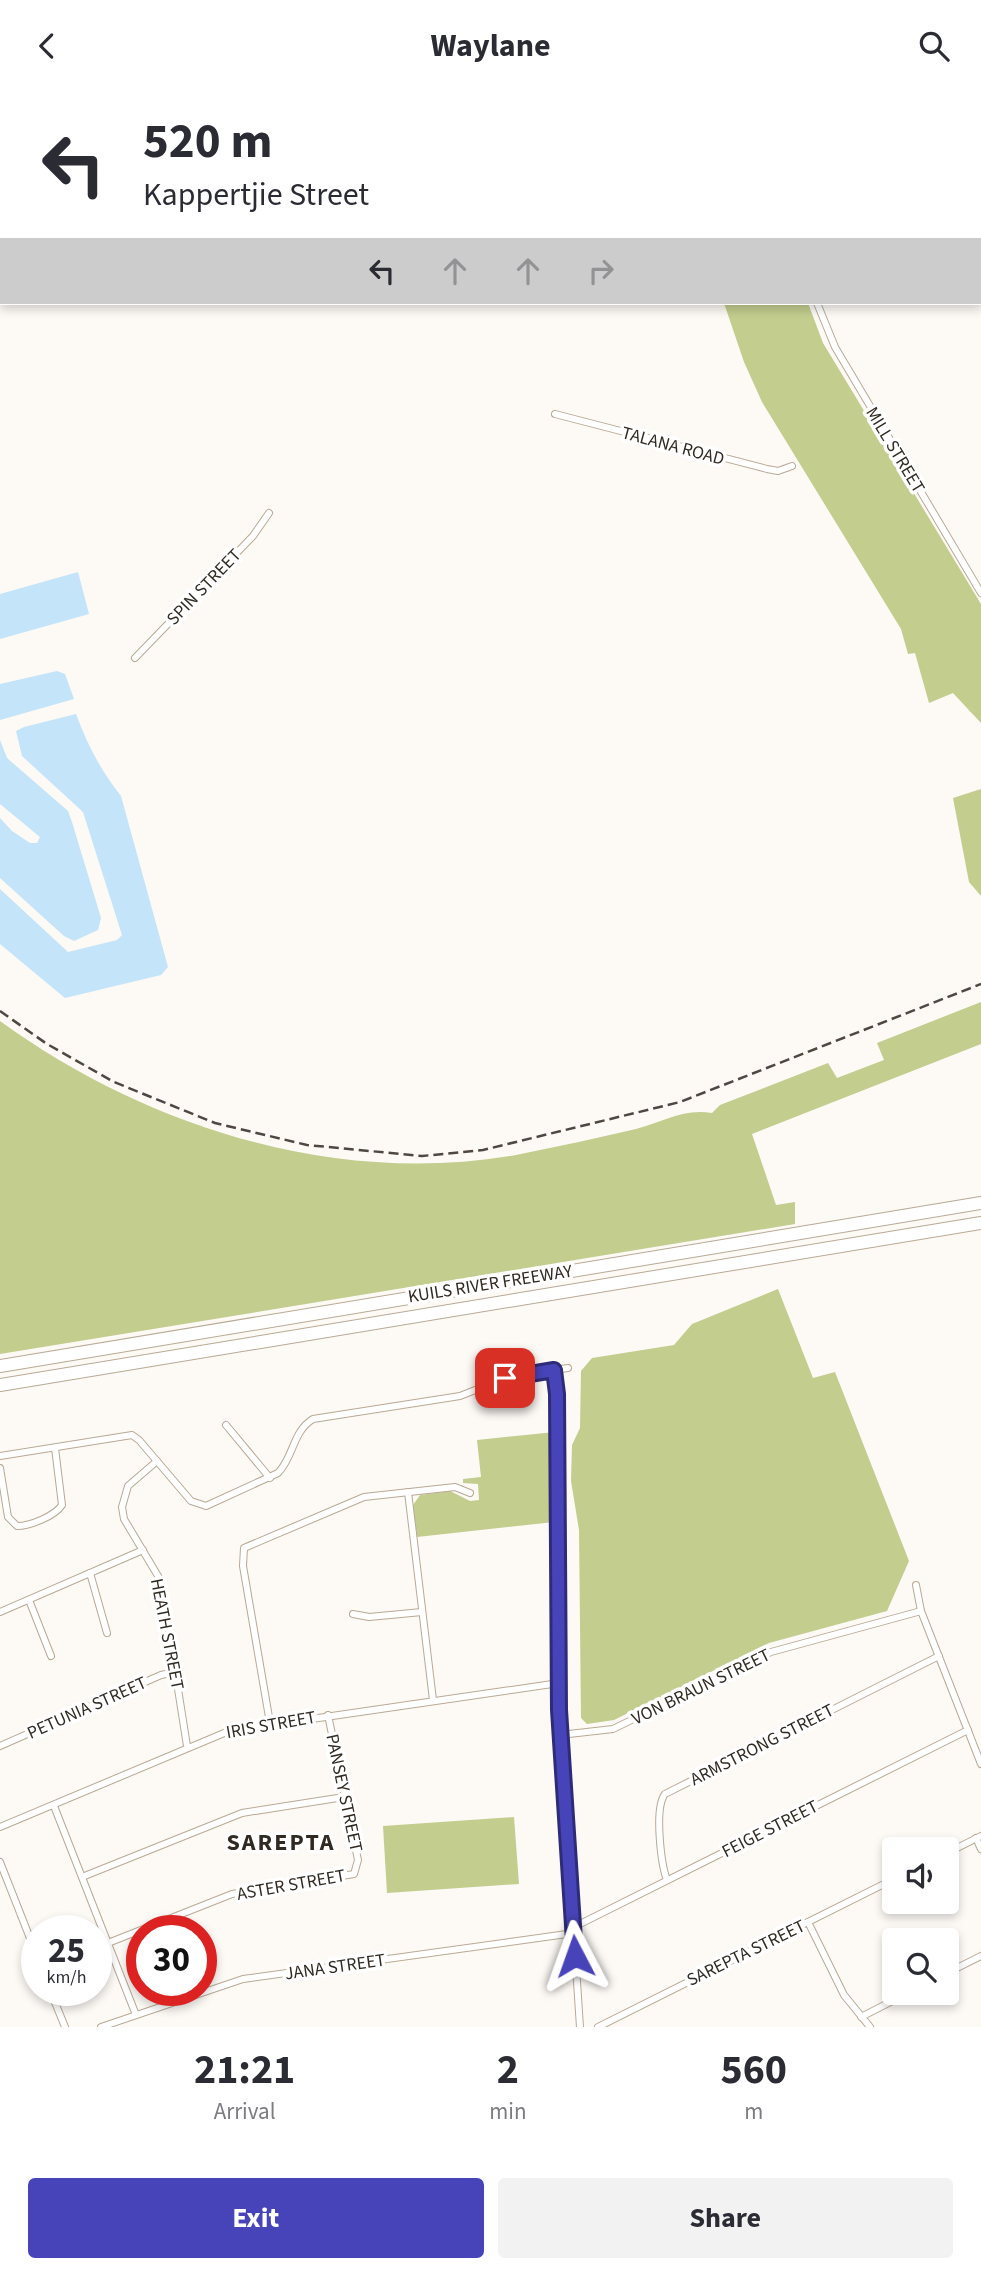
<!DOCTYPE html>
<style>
body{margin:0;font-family:"Source Sans 3",sans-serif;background:#f2f2f3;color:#2b2b33;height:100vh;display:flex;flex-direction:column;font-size:26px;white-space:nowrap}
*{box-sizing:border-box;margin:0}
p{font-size:23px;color:#7c7c81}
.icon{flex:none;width:38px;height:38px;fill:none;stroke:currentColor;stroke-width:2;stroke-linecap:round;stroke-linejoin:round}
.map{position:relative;height:1936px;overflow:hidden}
.drawer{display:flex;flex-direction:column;background:#fff;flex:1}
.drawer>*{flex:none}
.guide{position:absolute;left:0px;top:0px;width:982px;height:214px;box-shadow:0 4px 10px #0003;background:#fff;color:#2b2b33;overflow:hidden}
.tools{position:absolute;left:882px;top:1746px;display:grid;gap:14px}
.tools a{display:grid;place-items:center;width:77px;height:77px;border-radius:7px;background:#fff;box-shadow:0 4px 10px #0003;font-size:35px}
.speed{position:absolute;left:21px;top:1824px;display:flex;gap:14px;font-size:35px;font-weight:700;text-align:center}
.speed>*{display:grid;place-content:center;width:91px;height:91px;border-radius:50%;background:#fff;box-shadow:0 4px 10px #0003;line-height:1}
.speed small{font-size:18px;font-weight:400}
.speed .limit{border:10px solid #d22;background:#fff;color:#111}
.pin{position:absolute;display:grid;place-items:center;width:60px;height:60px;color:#fff;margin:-30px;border-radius:14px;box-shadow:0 4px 10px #0006}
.me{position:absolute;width:77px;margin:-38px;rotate:356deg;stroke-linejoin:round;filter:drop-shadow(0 0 5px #0008)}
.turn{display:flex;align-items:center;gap:24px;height:147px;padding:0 28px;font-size:32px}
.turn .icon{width:91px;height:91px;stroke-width:2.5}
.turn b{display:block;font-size:49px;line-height:60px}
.lanes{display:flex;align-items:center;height:66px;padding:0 28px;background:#0003;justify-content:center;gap:35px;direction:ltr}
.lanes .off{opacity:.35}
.eta{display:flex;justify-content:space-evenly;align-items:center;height:119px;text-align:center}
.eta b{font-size:42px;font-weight:700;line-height:49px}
.primary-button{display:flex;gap:14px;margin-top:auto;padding:14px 28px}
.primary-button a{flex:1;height:80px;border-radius:7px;background:#4744ba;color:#fff;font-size:28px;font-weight:700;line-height:80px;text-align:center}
.primary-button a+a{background:#f2f2f3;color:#2b2b33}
header{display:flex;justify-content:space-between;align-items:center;height:91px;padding:0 28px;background:#fff;font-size:32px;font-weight:700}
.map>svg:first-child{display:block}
.green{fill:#c2cd8e}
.water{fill:#c3e4f9}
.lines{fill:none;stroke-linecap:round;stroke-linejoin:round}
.street-casing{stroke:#b9a994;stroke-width:8}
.secondary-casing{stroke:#b9a994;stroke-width:10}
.highway-casing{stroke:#b9a994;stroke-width:14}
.street{stroke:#fff;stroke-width:6}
.secondary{stroke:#fff;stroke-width:9}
.highway{stroke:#fff;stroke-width:12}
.rail{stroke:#4f4841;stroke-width:2.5;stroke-dasharray:10 5;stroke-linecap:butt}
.route-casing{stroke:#2e2c79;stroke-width:18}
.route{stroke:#4744ba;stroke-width:12}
.labels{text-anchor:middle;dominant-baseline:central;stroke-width:7;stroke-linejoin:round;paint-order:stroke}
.street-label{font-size:18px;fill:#312a22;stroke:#fff}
.district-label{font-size:24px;font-weight:bold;letter-spacing:2px;fill:#312a22;stroke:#fff}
</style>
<header><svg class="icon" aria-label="back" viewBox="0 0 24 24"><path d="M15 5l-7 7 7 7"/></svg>Waylane<svg class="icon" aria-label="search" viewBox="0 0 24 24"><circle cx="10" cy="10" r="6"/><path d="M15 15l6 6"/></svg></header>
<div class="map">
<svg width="981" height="1936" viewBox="0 0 981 1936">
<rect width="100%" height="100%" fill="#fdf9f5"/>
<g class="green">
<polygon points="724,212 808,212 823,252 981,513 981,632 953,602 929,612 915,562 908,563 901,538 762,311 744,271"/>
<polygon points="981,698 981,805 969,791 953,707"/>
<path d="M981,911V953L752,1043L776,1114L795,1111V1133L0,1263V930C146,1036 336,1096 516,1064C556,1056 597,1047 636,1038C663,1031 684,1017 712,1022L720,1014L828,972L837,987L884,969L877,952Z"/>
<polygon points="778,1198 813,1287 835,1281 909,1470 887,1520 769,1552 614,1629 587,1633 581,1627 579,1439 571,1390 572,1354 580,1337 581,1280 592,1267 674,1254 692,1233"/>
<polygon points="555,1341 554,1431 417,1446 413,1414 420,1404 450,1400 470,1410 479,1409 478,1393 463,1392 463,1388 481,1386 477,1349"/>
<polygon points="514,1726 519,1793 387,1802 383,1735"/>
</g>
<g class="water">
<polygon points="78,481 89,523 0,548 0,503"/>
<polygon points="57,580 65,583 74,608 0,629 0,593"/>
<path d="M76,623C87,653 101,680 121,705L168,876L161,884L65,907L0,853V798L68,861L117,849L122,844L83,721L22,665L16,640L24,636Z"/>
<polygon points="0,649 7,667 68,720 72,731 101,827 98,839 74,850 64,845 0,787 0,727 12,740 30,752 37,752 40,746 0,713"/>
</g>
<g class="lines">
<g class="street-casing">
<g id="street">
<polyline points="756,0 756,2"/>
<polyline points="817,212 835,256 981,502"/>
<polyline points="555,323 767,378 778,380 792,375"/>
<polyline points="135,567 253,445 269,422"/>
<polyline points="554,1279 558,1314 559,1619 580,1936"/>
<polyline points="226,1334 270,1387"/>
<path d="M0,1365L132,1344L139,1349L191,1410L206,1415L278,1382C294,1366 292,1341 313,1328L460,1305L511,1285L568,1277"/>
<polyline points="157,1370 128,1395 122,1416 124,1428 161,1490 187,1655"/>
<path d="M0,1377L8,1426L17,1435C30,1435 55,1425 62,1414L55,1357"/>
<polyline points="408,1401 433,1609"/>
<polyline points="90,1482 107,1542"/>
<polyline points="916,1494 921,1520 981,1673"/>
<polyline points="29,1509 51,1565"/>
<polyline points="0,1521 143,1459"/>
<polyline points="353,1523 369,1526 422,1521"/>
<polyline points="270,1632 243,1475 244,1457 364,1406 455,1396 470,1402"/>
<polyline points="560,1644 613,1638 771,1561 921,1520"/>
<polyline points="0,1655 161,1584 175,1581"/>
<polyline points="54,1715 136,1924"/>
<polyline points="0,1736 229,1640 559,1592"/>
<polyline points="976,1747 981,1758"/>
<polyline points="947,1762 981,1745"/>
<polyline points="0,1771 37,1865"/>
<polyline points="82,1786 242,1722 344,1706"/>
<path d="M667,1789C661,1773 654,1717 665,1703L939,1565"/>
<polyline points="808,1831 844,1904 870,1936"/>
<polyline points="108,1852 232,1803 354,1783 358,1769 328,1624"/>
<polyline points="947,1882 981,1865"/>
<polyline points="50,1899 65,1936"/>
<polyline points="861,1926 908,1902"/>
<polyline points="101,1936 243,1888 567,1843 578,1834 968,1639"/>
<polyline points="598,1936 894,1788"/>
</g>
</g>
<g class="secondary-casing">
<g id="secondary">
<polyline points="697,0 697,2"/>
<polyline points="878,2 881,0"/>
</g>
</g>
<g class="highway-casing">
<g id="highway">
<polyline points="0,1275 981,1112"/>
<polyline points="0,1294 981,1132"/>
</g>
</g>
<use href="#street" class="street"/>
<use href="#secondary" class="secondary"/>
<use href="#highway" class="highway"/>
<polyline class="rail" points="0,920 47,953 114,991 215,1032 307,1054 422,1065 483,1059 680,1011 981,893"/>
</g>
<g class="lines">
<g class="route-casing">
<polyline id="route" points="505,1287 554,1279 557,1303 559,1619 575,1865"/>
</g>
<use href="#route" class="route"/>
</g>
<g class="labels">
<g class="street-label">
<text transform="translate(673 355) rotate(15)">TALANA ROAD</text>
<text transform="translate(895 359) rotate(59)">MILL STREET</text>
<text transform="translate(204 496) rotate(-46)">SPIN STREET</text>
<text transform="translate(490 1193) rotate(-9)">KUILS RIVER FREEWAY</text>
<text transform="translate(167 1543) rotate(79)">HEATH STREET</text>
<text transform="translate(701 1596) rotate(-26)">VON BRAUN STREET</text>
<text transform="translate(87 1617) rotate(-24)">PETUNIA STREET</text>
<text transform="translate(271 1634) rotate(-10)">IRIS STREET</text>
<text transform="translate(762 1654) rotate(-27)">ARMSTRONG STREET</text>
<text transform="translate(344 1702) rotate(78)">PANSEY STREET</text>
<text transform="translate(770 1738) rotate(-27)">FEIGE STREET</text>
<text transform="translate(291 1794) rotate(-10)">ASTER STREET</text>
<text transform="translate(746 1862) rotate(-26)">SAREPTA STREET</text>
<text transform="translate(335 1876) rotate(-8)">JANA STREET</text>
</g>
<g class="district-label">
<text x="281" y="1751">SAREPTA</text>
</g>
</g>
</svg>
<div class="tools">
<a><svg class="icon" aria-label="sound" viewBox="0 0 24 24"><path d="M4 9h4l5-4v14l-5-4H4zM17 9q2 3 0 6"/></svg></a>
<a><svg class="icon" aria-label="search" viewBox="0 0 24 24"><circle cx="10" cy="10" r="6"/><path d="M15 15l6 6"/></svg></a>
</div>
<div class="speed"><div>25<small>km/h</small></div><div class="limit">30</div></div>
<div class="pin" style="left:505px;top:1287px;background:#d93025"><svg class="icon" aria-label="arrive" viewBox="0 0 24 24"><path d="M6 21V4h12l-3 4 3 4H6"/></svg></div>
<svg class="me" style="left:575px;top:1865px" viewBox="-20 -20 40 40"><path d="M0-17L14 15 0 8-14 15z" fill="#4744ba" stroke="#fff" stroke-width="4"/></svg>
<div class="guide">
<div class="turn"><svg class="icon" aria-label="left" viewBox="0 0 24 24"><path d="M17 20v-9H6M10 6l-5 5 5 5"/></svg><div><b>520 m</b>Kappertjie Street</div></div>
<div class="lanes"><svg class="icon" aria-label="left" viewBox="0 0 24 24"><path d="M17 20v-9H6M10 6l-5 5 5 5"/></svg><svg class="icon off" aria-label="ahead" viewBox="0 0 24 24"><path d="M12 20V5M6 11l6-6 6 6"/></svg><svg class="icon off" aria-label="ahead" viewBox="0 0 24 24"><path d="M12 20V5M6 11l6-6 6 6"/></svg><svg class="icon off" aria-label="right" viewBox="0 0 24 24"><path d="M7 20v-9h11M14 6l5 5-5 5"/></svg></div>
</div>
</div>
<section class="drawer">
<div class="eta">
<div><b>21:21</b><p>Arrival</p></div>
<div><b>2</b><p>min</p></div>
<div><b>560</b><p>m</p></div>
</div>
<div class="primary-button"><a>Exit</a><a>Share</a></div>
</section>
